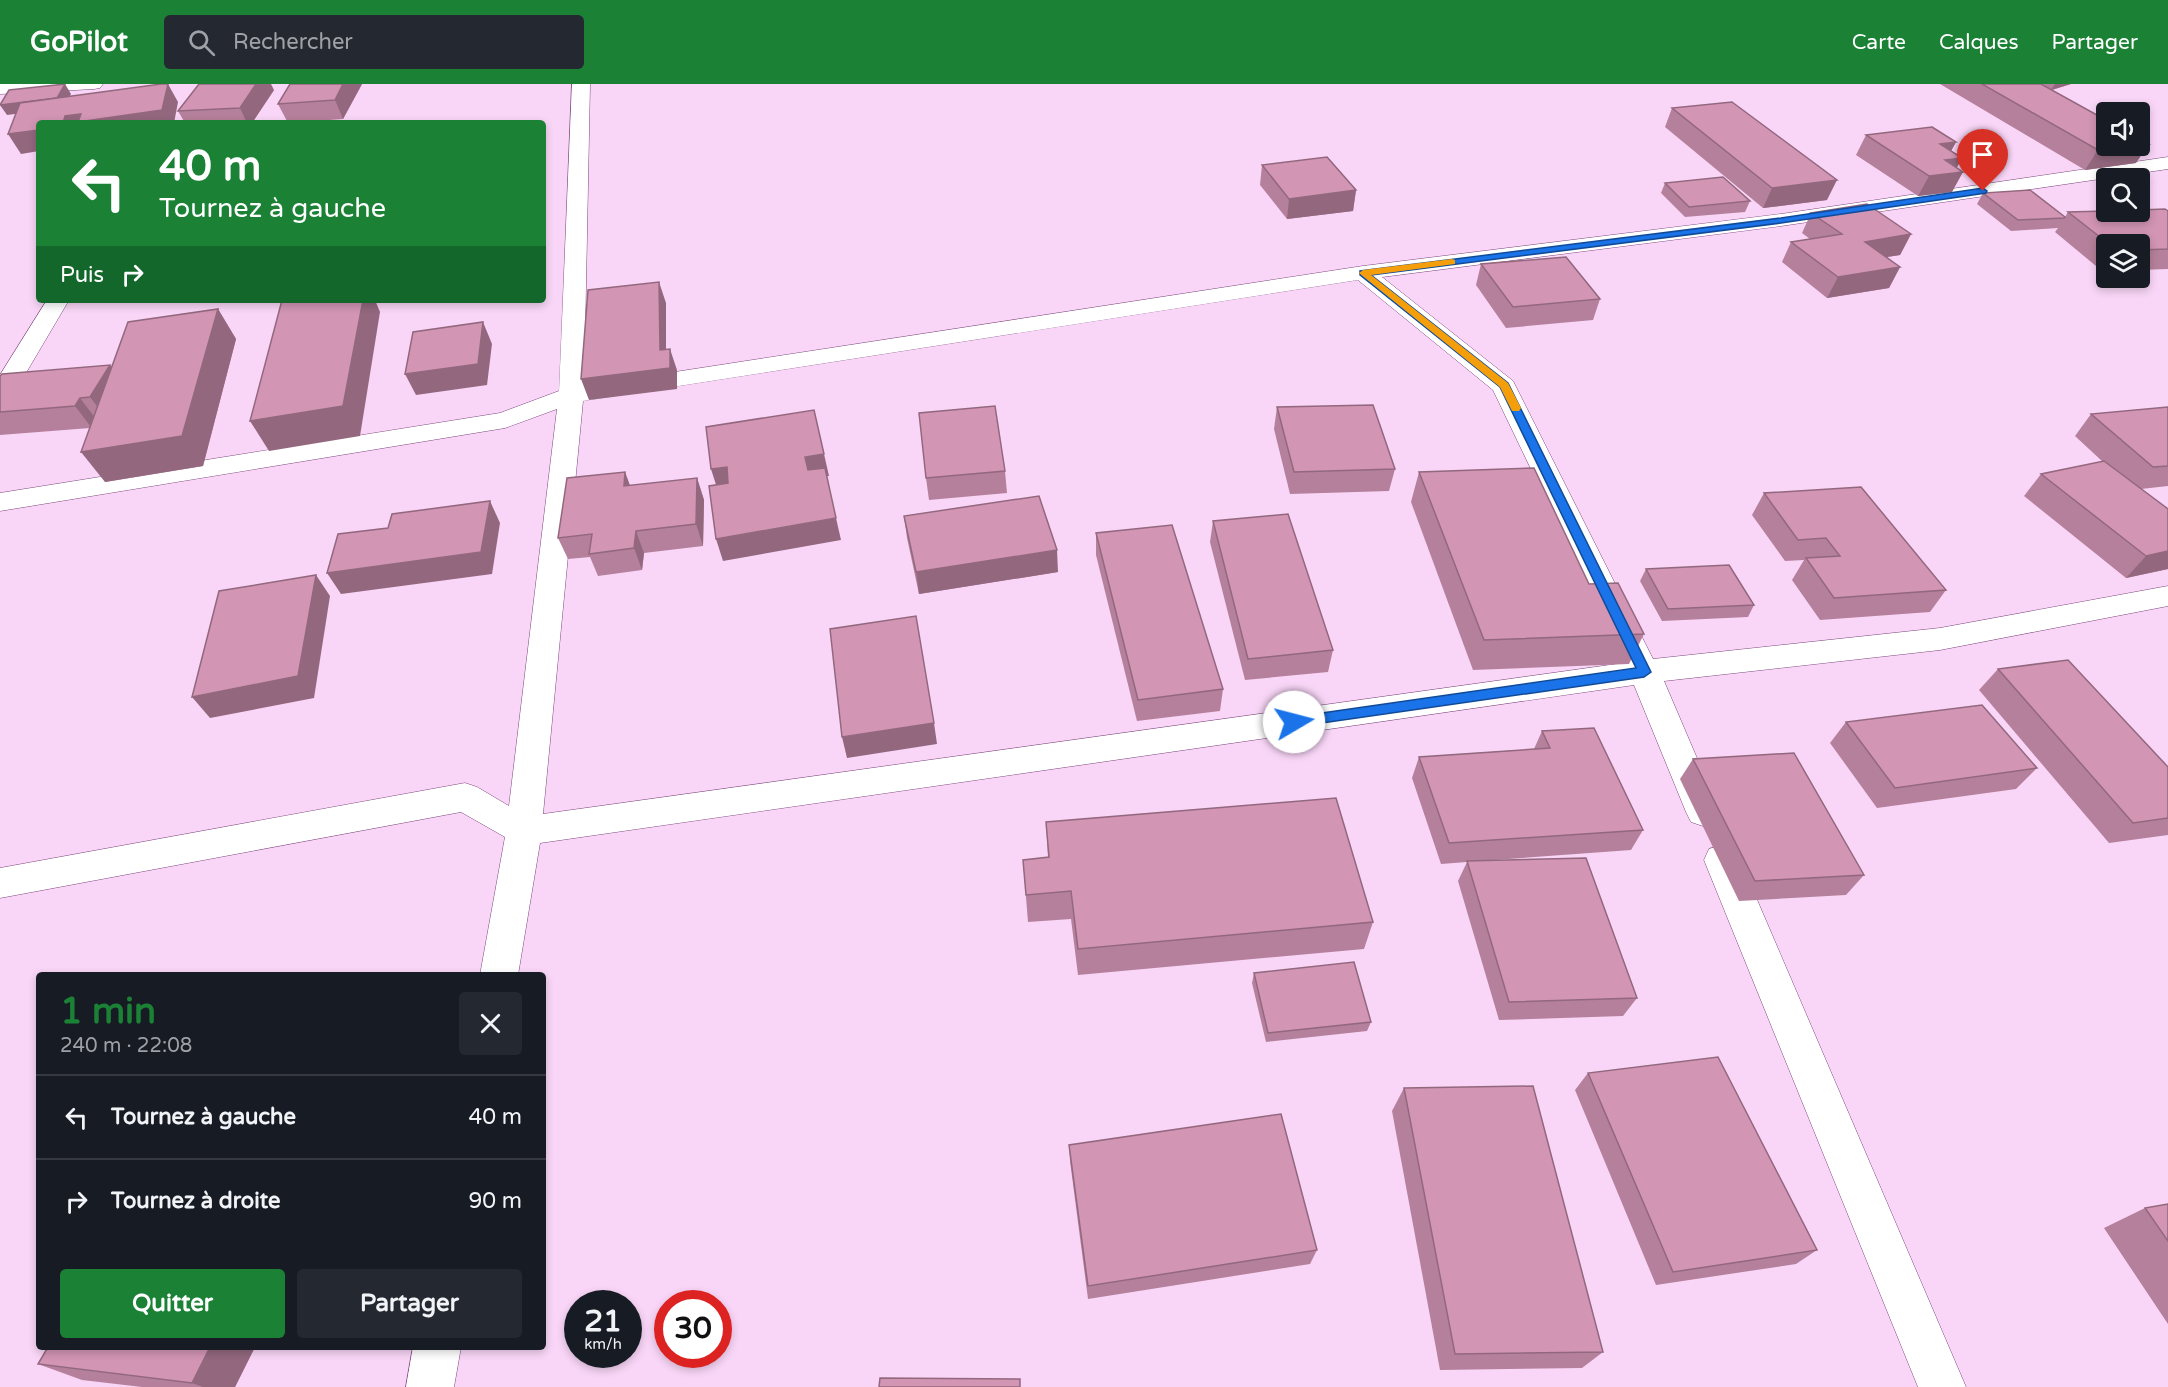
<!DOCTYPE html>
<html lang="fr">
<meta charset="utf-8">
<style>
body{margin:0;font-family:"Varela Round",sans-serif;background:#242831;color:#f1f3f6;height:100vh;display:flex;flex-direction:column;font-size:22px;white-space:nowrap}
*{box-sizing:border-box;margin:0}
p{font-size:20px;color:#9ea1a6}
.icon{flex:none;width:33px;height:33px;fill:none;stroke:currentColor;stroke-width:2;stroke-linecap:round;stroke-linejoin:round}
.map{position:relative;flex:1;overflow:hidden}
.drawer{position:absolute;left:36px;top:888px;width:510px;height:378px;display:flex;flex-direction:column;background:#171b24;border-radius:6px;box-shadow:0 3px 9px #0003}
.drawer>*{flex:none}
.banner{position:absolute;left:36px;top:36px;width:510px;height:183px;border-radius:6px;box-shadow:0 3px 9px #0003;background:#1a8135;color:#fff;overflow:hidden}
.buttons{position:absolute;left:2096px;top:18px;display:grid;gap:12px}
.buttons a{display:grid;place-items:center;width:54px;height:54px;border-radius:6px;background:#171b24;box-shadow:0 3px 9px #0003;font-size:30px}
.speed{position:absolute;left:564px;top:1206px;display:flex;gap:12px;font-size:30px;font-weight:700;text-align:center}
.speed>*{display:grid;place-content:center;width:78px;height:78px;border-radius:50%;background:#171b24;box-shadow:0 3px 9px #0003;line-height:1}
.speed small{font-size:15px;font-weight:400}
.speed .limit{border:9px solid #d22;background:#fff;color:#111}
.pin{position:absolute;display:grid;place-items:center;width:51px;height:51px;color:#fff;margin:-62px -26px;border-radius:50% 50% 50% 0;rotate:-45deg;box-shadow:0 0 6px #0007}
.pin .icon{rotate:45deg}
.me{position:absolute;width:66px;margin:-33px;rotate:82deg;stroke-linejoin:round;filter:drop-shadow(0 0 4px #0008)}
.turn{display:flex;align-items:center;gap:21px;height:126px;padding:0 24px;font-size:27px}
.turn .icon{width:78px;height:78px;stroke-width:2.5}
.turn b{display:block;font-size:42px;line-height:51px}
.then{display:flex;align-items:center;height:57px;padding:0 24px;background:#0003;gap:12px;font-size:22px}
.round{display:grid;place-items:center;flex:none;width:63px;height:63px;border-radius:6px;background:#242831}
.summary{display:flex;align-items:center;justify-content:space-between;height:102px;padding:0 24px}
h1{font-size:36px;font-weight:700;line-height:45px;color:#1a8135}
.primary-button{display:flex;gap:12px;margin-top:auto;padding:12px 24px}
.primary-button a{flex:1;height:69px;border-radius:6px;background:#1a8135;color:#fff;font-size:24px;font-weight:700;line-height:69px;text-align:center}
.primary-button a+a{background:#242831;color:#f1f3f6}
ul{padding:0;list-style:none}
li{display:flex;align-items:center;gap:18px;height:84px;padding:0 24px;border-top:2px solid #363941}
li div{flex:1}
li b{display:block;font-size:22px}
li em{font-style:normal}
header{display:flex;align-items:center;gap:36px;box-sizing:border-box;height:84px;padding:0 30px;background:#1a8135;color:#fff}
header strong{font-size:28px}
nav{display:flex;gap:33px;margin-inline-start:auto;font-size:21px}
.search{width:420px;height:54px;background:#242831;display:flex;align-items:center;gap:15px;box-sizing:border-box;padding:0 21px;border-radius:6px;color:#9ea1a6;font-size:22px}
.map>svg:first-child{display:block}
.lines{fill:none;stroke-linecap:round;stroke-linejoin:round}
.street-casing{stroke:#7a487a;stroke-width:1}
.street{fill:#fff;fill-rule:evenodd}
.wall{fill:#b5809b}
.shaded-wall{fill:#93687e}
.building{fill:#d295b4;stroke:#93687e;stroke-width:1.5}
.route{fill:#1a73e8;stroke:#114b97;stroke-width:1.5}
.slow{fill:#f59e0b}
</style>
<header>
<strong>GoPilot</strong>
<div class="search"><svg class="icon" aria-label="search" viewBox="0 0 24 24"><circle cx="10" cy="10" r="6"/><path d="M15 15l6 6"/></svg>Rechercher</div>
<nav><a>Carte</a><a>Calques</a><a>Partager</a></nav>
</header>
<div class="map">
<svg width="2168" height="1303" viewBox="0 0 2168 1303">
<rect width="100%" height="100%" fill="#f9d6f7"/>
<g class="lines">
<g class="street-casing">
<g id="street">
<polygon points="0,0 103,0 100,4 94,5 0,10"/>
<path d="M572,0H590L584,302L1363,182L1781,130L2168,73V85L1781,142L1382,193L1513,297L1653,575L1940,544L2168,502V522L1940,566L1664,597L1720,728L1715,738L1703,742L1691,738L1686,728L1634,601L540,759L518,891H480L505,753L461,728L0,814V784L465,699L477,703L509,722L557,325L505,344L0,427V409L500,329L559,307ZM1358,196L1493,306L1624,579L543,730L583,317Z"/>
<polygon points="47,216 69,216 13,311 9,316 0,319 0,291"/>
<polygon points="1722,761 1735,765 1740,776 1966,1303 1918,1303 1704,776 1709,765"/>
<polygon points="413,1263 461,1263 454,1303 406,1303"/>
</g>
</g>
<use href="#street" class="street"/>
</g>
<g class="wall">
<polygon points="362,0 343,35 288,39 278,20"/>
<polygon points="1940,0 2071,0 2052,6 2136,79 2085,86"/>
<polygon points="274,6 252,39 185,39 178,27"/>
<polygon points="1672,24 1827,116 1763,124 1665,43"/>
<polygon points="1866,51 1956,58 1951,67 1957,84 1952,108 1918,112 1856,71"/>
<polygon points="1262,81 1356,106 1353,127 1287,135 1260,101"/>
<polygon points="1665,99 1750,117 1745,128 1685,133 1661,109"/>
<polygon points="1983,109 2065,133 2068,128 2168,127 2168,185 2139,186 2139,160 2106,160 2106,187 2102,187 2055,148 2058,144 2011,147 1977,120"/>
<polygon points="1811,129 1911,150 1900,171 1887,173 1900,183 1889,204 1827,214 1782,178 1791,158 1810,155 1802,149"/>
<polygon points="1481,180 1600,215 1593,236 1506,244 1476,201"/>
<polygon points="218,225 236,255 203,382 105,398 90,344 0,351 0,292 110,281 112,283"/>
<polygon points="1277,323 1395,385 1389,407 1290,410 1274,345"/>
<polygon points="2168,323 2168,402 2141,405 2168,485 2126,494 2024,412 2041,390 2103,378 2075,352 2091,330"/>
<polygon points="1005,387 1007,409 929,416 926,394"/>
<polygon points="625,388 630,402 697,394 704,416 703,462 644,469 642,486 598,492 590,473 568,475 558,454"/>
<polygon points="1419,388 1589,500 1644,550 1629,580 1473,586 1411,418"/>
<polygon points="1764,409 1946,506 1930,528 1820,536 1792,496 1804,476 1785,477 1752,431"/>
<polygon points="904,432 1058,488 919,510 907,454"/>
<polygon points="1213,437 1333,566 1328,588 1245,596 1210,458"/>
<polygon points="1096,449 1223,605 1220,627 1137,637 1096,471"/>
<polygon points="1646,485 1754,521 1748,533 1662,537 1640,497"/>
<polygon points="1998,585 2168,683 2168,751 2109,759 1979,606"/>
<polygon points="1846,638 2037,684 2016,705 1877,724 1830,659"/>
<polygon points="1542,647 1643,746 1631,766 1480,777 1637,914 1623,932 1499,936 1458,797 1467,778 1441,780 1412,694 1419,673 1534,665"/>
<polygon points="1693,675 1864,791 1846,811 1739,817 1680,695"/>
<polygon points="1046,738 1373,838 1364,865 1078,891 1071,835 1028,838 1023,776 1048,773"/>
<polygon points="1254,889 1371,938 1367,947 1266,958 1252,899"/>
<polygon points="1588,989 1817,1166 1796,1180 1656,1201 1575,1006"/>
<polygon points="1404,1004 1603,1268 1582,1284 1440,1286 1392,1027"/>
<polygon points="1069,1061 1317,1166 1310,1180 1088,1215 1070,1077"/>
<polygon points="2168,1120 2168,1240 2104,1144 2145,1124"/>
<polygon points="255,1263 235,1303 142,1303 82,1296 38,1280"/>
</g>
<g class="shaded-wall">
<polygon points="65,0 71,10 63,24 7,31 0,21"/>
<polygon points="168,0 178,18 174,39 63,39 65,32 81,30"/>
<polygon points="256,0 271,0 274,6 252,39 247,39 240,24"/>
<polygon points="343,0 362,0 343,35 335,16"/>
<polygon points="2055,0 2071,0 2051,6"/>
<polygon points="39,46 39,67 21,70 8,50"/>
<polygon points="1956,58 1946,76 1962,74 1954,89 1963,88 1952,108 1918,112 1929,92 1940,60"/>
<polygon points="2149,60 2136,79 2085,86 2098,66"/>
<polygon points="1837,96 1827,116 1763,124 1772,104"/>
<polygon points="1356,106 1353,127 1287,135 1289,115"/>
<polygon points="1911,150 1900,171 1854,178 1865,158"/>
<polygon points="1900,183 1889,204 1827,214 1838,193"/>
<polygon points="659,198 666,219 666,284 670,265 677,286 677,305 589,316 581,295 660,266"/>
<polygon points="363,216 375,216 380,228 360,352 269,367 250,337"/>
<polygon points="218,225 236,255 203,382 105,398 81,368"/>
<polygon points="483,238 492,260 487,301 416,311 405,290"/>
<polygon points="110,281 126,303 106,334 90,313"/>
<polygon points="80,314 96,335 91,343 75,322"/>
<polygon points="824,370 829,392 810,395 805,373"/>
<polygon points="727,383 733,405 718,407 711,385"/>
<polygon points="625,388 633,410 624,402"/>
<polygon points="697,394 704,416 703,462 696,440"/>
<polygon points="490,417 500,439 492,490 341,510 327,489"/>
<polygon points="836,434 841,456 723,477 716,455"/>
<polygon points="636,447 644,469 642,486 634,464"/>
<polygon points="1057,466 1058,488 919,510 916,488"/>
<polygon points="2168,467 2168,485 2126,494 2146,472"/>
<polygon points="316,491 330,512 314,614 210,634 192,613"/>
<polygon points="934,639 937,660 847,674 842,653"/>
<polygon points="210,1263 255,1263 235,1303 203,1303 192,1299"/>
</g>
<g class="building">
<polygon points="65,0 57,14 0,21 9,6"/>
<polygon points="161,0 168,0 162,26 78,38 81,30 65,32 63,39 39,39 39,46 8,50 20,19"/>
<polygon points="199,0 256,0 240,24 178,27"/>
<polygon points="290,0 343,0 335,16 278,20"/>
<polygon points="1982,0 2041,0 2106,36 2106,62 2134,62 2098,66"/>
<polygon points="1732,18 1837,96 1772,104 1672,24"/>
<polygon points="1932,43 1956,58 1940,60 1962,74 1945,76 1963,88 1929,92 1866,51"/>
<polygon points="2139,54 2149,60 2139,61"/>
<polygon points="1327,73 1356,106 1289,115 1262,81"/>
<polygon points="1723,93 1750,117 1689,123 1665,99"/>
<polygon points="2030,106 2065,133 2064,134 2018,136 1983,109"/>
<polygon points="1867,120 1911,150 1865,158 1900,183 1838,193 1791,158 1842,150 1811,129"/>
<polygon points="2165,125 2168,127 2168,165 2139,166 2139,160 2109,160 2068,128 2106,127 2106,128 2139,128 2139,126"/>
<polygon points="1566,173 1600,215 1513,223 1481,180"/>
<polygon points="659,198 660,266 670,265 670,284 581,295 588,206"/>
<polygon points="282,216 363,216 343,322 250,337"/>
<polygon points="218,225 182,352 81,368 128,238"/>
<polygon points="483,238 478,280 405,290 413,248"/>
<polygon points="110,281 90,313 80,314 75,322 0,328 0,292 2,290"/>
<polygon points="1373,321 1395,385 1294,388 1277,323"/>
<polygon points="995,322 1005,387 926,394 919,329"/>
<polygon points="2168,323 2168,382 2153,383 2091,330"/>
<polygon points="814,326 824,370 805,373 808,386 825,384 836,434 716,455 709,402 728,399 727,383 711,385 706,343"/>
<polygon points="2104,377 2168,425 2168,467 2146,472 2041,390"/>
<polygon points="1534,384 1589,500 1618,499 1644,550 1484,556 1419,388"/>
<polygon points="625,388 624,402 697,394 696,440 636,447 634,464 589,470 592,450 558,454 567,394"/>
<polygon points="1861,403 1946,506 1834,514 1806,474 1840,472 1826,454 1798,456 1764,409"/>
<polygon points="1039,412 1057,466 916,488 904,432"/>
<polygon points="490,417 481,468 327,489 338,450 388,444 392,430"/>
<polygon points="1288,430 1333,566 1248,575 1213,437"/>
<polygon points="1172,441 1223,605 1138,616 1096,449"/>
<polygon points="1729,481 1754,521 1668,525 1646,485"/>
<polygon points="316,491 298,592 192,613 219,507"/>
<polygon points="916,532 934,639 842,653 830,545"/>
<polygon points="2068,576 2168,683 2168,734 2133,739 1998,585"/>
<polygon points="1982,621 2037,684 1895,704 1846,638"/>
<polygon points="1594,644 1643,746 1449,759 1419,673 1550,664 1542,647"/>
<polygon points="1794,669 1864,791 1755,797 1693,675"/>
<polygon points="1336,714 1373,838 1078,865 1071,807 1026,811 1023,776 1049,773 1046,738"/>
<polygon points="1586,774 1637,914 1509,918 1467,777"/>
<polygon points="1354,878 1371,938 1268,949 1254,889"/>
<polygon points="1718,973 1817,1166 1673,1188 1588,989"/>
<polygon points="1533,1002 1603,1268 1455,1270 1404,1004"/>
<polygon points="1281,1030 1317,1166 1088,1202 1069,1061"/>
<polygon points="2168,1120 2168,1157 2145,1124"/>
<polygon points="48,1263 210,1263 192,1299 38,1280"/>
<polygon points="880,1294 1020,1295 1020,1303 879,1303"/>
</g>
<polygon class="route" points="1983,104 1987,107 1986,109 1781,139 1371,191 1508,299 1651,588 1644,593 1294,643 1289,641 1287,638 1294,633 1636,584 1500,303 1360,191 1360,187 1781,134"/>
<polygon class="slow" points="1452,175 1455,176 1455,180 1371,191 1508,299 1521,324 1519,327 1512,327 1500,303 1359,189 1363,186"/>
</svg>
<div class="buttons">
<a><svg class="icon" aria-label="sound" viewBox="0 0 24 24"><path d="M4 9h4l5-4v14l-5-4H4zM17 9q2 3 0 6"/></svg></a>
<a><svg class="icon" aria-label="search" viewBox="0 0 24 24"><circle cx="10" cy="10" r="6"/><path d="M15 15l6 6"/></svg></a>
<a><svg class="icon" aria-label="layers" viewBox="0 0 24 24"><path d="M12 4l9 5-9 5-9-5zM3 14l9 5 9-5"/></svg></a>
</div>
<div class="speed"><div>21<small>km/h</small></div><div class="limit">30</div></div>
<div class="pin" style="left:1983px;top:107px;background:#d93025"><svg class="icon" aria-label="arrive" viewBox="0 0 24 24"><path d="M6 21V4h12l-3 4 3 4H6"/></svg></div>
<svg class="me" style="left:1294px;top:638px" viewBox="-20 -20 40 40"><circle r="19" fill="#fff"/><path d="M0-13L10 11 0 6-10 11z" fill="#1a73e8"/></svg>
<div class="banner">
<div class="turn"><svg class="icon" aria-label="left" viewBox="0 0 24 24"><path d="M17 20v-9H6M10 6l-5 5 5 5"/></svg><div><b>40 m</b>Tournez à gauche</div></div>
<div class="then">Puis<svg class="icon" aria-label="right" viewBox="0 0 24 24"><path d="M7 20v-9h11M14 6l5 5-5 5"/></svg></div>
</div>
<section class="drawer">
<div class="summary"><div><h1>1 min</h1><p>240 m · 22:08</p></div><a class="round"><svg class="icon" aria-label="close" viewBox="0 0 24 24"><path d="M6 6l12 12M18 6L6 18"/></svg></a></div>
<ul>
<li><svg class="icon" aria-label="left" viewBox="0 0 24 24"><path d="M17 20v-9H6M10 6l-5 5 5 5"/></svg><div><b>Tournez à gauche</b></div><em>40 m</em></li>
<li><svg class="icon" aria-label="right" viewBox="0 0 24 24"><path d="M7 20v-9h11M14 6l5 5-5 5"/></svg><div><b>Tournez à droite</b></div><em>90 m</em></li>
</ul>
<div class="primary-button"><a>Quitter</a><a>Partager</a></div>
</section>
</div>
